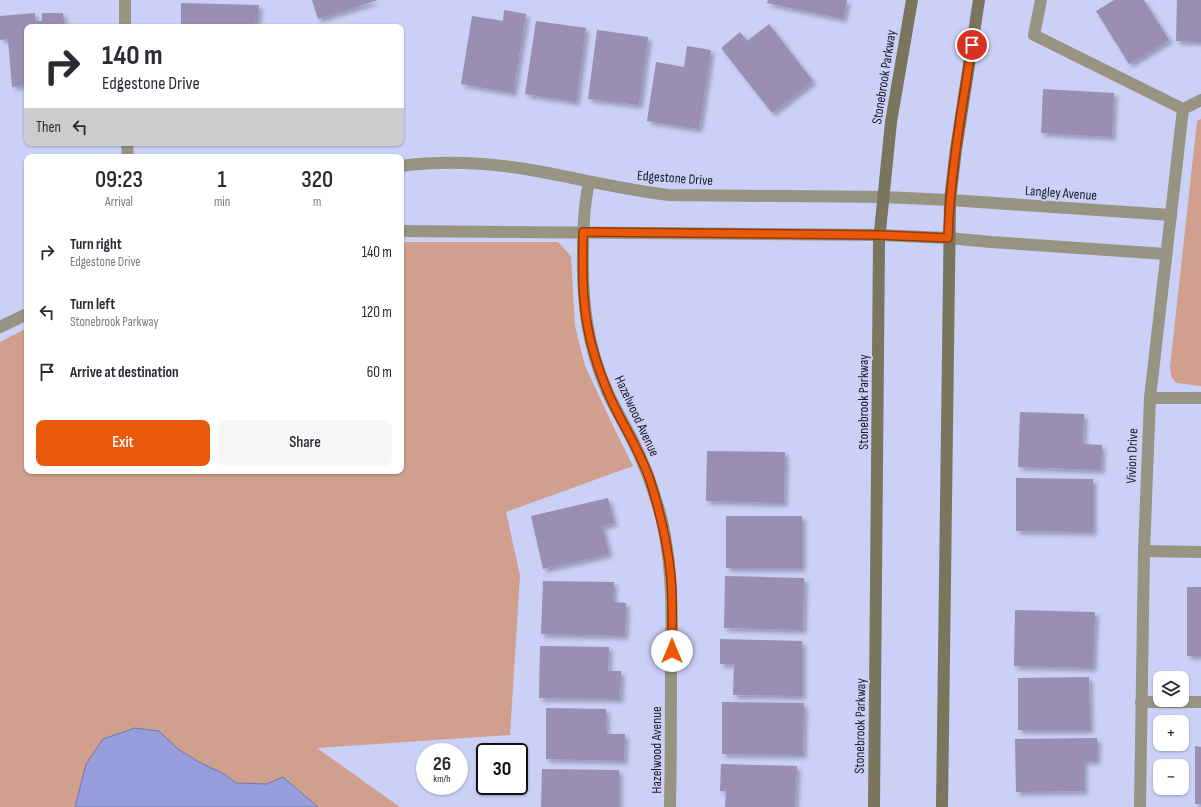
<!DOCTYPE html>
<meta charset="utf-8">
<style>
body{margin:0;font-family:"Sofia Sans Condensed",sans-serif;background:#f7f7f7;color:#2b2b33;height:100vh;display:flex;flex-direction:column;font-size:15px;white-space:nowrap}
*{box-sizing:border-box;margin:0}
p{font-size:13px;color:#7c7c81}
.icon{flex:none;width:22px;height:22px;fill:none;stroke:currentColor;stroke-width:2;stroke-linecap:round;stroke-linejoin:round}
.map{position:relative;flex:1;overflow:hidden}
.sheet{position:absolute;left:24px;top:154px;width:380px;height:320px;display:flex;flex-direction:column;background:#fff;border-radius:8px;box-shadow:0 1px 3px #0004}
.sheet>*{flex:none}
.guide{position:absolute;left:24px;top:24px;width:380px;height:122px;border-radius:8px;box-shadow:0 1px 3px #0004;background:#fff;color:#2b2b33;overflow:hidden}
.tools{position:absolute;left:1153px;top:671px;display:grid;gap:8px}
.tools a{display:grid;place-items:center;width:36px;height:36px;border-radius:8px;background:#fff;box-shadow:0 1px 3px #0004;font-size:20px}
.speed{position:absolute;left:416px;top:743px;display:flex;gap:8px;font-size:20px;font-weight:700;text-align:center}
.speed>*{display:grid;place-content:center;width:52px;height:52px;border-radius:50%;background:#fff;box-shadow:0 1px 3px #0004;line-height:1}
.speed small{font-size:10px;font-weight:400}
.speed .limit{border:2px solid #111;border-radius:6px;background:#fff;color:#111}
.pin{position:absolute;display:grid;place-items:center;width:34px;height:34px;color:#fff;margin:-17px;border:2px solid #fff;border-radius:50%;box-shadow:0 1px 4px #0007}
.me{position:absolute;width:44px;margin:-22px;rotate:0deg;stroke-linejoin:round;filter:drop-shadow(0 0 3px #0008)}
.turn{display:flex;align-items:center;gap:14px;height:84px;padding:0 12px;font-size:18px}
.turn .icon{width:52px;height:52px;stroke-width:2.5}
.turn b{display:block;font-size:28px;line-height:34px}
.then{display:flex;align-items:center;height:38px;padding:0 12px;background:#0003;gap:8px;font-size:15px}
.eta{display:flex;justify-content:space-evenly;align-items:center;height:68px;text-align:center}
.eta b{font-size:24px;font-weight:600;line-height:28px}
.button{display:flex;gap:8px;margin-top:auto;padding:8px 12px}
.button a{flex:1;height:46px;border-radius:8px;background:#ea580c;color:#fff;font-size:16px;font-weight:600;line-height:46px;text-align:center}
.button a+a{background:#f7f7f7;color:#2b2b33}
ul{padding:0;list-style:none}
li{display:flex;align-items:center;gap:12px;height:60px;padding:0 12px}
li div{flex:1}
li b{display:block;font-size:15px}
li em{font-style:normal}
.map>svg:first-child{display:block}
.green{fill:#d19f8e}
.water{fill:#969ddc;stroke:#7076a6}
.building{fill:#9a8eb3;filter:url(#shadow)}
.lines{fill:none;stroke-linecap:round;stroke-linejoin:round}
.lane{stroke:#979483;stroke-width:12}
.street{stroke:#979483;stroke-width:12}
.secondary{stroke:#7a765d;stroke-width:12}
.route-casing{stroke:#983908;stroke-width:10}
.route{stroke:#ea580c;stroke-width:7}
.labels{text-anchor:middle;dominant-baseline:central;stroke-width:4;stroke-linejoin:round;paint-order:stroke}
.street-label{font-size:14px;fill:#191a28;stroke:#cbd0f7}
</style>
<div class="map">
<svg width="1201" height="807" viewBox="0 0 1201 807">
<defs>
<filter id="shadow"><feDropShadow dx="3.5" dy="3.5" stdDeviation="2" flood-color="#0004"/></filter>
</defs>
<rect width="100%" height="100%" fill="#cbd0f7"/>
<g class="green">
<polygon points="1201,119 1201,386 1176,383 1171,376 1170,367 1197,121"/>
<polygon points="401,242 558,242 571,256 575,326 585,366 615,430 633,466 506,512 520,575 510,735 317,748 400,807 0,807 0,342 27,328 27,471 401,471"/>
</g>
<polygon class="water" points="135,728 159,731 178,749 199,762 224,774 236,783 267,784 283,777 318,807 75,807 86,764 103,739"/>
<g class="building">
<polygon points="312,0 378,0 318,19"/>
<polygon points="768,0 847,0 843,19 767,3"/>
<polygon points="1114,0 1144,0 1169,40 1129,64 1096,11"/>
<polygon points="1177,0 1201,0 1201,42 1176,41"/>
<polygon points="181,3 259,5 258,19 256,19 255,27 181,27"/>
<polygon points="504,10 526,14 513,93 461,84 472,16 503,21"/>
<polygon points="35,13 35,21 42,21 42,13 63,13 65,27 27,27 26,95 25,85 12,87 8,39 0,40 0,16"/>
<polygon points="536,21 586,28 576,102 525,94"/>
<polygon points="769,24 813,81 772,113 721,48 740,32 747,41"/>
<polygon points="597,30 648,37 639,105 588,99"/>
<polygon points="687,46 711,50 699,129 647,121 656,62 684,67"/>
<polygon points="1043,89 1114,93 1112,137 1041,133"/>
<polygon points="1020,412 1084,414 1083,444 1102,445 1101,470 1018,467"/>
<polygon points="707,451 785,452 784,503 706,501"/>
<polygon points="1016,478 1093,479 1093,532 1016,531"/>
<polygon points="608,498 614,523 602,526 609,554 543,569 531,516"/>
<rect x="726" y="516" width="76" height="52"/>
<polygon points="725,576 804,578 803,630 724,628"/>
<polygon points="543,581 614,582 613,602 626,603 625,636 541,634"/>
<rect x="1187" y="587" width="14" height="69"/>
<polygon points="1015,610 1095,612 1093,668 1014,666"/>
<polygon points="720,639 802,641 802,696 733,695 734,664 720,664"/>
<polygon points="540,646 609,647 608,671 621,671 620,699 539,698"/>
<polygon points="1089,677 1090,730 1018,730 1018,678"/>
<polygon points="722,702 804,703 803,755 722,754"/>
<polygon points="546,708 606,709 606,734 625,734 624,761 546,759"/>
<polygon points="1097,738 1097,761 1084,761 1084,791 1016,792 1015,739"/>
<polygon points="1195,746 1201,747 1201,804 1195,804"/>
<polygon points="721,764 797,766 795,807 725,807 726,791 720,791"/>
<polygon points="542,769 619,770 619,807 541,807"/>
</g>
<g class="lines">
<g class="lane">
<polyline points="1041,0 1034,35 1183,109"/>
<polyline points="1144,551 1201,552"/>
</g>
<g class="street">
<polyline points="125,27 125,0"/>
<polyline points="127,143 128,157"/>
<path d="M401,166C446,160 493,163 537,171C581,179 624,190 669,195L883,197L950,200L1171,215"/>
<path d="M589,182C584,205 583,228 583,252C582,301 587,345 607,391C614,407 624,423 632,439C645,465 655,493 662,521C673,569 672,616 671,665C671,712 671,760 670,807"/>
<polyline points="401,231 879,235 948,238 991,242 1166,254"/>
<polyline points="0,327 27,314"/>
<polyline points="1150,398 1201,398"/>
<polyline points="1141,702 1201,702"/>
<polyline points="1140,807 1144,551 1150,398 1183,109 1201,100"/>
</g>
<g class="secondary">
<polyline points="874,807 879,241 891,122 912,0"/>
<polyline points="942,807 950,200 956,149 979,0"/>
</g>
</g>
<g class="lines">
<g class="route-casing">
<path id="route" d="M672,651C672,626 673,602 671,578C668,544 660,512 650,480C639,448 619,420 607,390C595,361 586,330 584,299C582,277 583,254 583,232L879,235L948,238C950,173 962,109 972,45"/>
</g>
<use href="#route" class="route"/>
</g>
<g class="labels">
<g class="street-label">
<text transform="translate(884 77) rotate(-81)">Stonebrook Parkway</text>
<text transform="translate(675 178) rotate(4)">Edgestone Drive</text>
<text transform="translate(1061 193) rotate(4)">Langley Avenue</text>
<text transform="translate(863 402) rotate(-90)">Stonebrook Parkway</text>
<text transform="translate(637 416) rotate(65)">Hazelwood Avenue</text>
<text transform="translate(1132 456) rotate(-88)">Vivion Drive</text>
<text transform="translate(860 726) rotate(-89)">Stonebrook Parkway</text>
<text transform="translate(656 750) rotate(-90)">Hazelwood Avenue</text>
</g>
</g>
</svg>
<div class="tools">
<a><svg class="icon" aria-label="layers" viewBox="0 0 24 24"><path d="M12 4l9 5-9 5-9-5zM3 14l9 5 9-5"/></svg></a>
<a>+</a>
<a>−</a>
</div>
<div class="speed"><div>26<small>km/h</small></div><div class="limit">30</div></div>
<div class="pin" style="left:972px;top:45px;background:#d93025"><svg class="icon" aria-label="arrive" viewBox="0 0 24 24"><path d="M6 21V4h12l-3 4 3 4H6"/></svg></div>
<svg class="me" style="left:672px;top:651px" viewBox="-20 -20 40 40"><circle r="19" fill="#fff"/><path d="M0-13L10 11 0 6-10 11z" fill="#ea580c"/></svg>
<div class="guide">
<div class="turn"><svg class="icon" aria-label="right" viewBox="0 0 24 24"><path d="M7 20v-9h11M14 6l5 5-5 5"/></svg><div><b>140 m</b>Edgestone Drive</div></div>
<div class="then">Then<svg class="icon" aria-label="left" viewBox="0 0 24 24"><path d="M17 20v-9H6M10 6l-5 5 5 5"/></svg></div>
</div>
<section class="sheet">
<div class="eta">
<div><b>09:23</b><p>Arrival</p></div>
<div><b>1</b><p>min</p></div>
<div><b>320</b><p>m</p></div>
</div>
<ul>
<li><svg class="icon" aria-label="right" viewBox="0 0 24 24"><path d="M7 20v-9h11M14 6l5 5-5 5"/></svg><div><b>Turn right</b><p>Edgestone Drive</p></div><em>140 m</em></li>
<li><svg class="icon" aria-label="left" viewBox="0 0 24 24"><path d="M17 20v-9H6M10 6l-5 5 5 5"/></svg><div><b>Turn left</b><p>Stonebrook Parkway</p></div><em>120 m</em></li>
<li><svg class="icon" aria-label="arrive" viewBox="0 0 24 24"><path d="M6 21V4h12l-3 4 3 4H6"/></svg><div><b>Arrive at destination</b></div><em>60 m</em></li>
</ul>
<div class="button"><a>Exit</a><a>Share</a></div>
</section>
</div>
